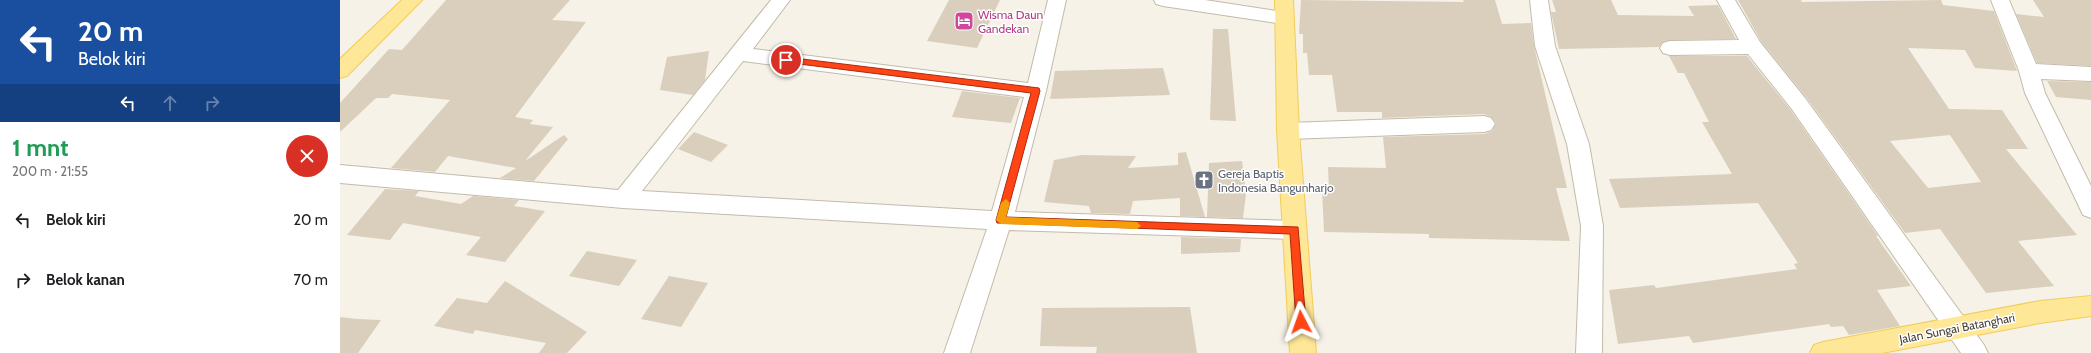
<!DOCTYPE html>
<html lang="id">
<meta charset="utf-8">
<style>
body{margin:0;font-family:Cabin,sans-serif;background:#f6f6f6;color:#202124;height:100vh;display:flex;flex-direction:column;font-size:15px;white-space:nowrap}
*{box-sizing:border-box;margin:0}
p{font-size:13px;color:#757577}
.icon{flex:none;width:22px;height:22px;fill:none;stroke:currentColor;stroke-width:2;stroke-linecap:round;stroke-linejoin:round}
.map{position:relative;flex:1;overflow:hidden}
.details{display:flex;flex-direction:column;background:#fff;width:340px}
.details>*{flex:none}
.top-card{background:#1a4fa0;color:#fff;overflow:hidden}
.pin{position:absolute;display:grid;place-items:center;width:34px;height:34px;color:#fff;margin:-17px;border:2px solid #fff;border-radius:50%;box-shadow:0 1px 4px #0007}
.me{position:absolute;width:44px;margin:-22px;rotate:356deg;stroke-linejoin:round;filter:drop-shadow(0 0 3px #0008)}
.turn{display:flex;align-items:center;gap:14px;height:84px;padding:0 12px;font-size:18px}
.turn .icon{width:52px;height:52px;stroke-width:2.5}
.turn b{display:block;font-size:28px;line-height:34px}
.lanes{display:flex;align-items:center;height:38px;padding:0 12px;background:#0003;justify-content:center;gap:20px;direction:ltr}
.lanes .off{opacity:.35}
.round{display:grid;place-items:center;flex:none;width:42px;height:42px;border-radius:21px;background:#f6f6f6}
.summary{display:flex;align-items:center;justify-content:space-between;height:68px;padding:0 12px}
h1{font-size:24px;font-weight:700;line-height:30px;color:#1e9e55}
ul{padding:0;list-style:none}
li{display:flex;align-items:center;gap:12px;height:60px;padding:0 12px}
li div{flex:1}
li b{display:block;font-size:15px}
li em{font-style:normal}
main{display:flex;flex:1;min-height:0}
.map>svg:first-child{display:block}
.building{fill:#d9cfbc;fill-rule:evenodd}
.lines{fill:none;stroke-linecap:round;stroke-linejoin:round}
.minor-casing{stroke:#c3bba9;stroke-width:2}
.major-casing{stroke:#f2cc5a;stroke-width:2}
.minor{fill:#fff;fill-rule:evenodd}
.major{fill:#ffe798;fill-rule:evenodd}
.route{fill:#ff4416;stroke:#a62c0e}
.slow{fill:#f59e0b}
.labels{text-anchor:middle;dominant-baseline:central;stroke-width:3;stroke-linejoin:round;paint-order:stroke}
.hotel-label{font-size:12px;fill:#b23c85;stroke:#fff;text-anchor:start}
.worship-label{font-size:12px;fill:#5b616d;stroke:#fff;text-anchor:start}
.street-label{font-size:12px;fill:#4a4336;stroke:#fff}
</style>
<main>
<section class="details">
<div class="top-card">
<div class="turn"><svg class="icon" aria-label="left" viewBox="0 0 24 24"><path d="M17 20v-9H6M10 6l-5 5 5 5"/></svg><div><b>20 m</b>Belok kiri</div></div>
<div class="lanes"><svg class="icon" aria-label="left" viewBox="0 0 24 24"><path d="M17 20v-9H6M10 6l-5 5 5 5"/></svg><svg class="icon off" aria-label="ahead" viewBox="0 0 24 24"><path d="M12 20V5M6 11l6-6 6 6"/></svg><svg class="icon off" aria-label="right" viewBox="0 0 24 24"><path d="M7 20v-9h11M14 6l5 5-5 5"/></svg></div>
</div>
<div class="summary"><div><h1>1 mnt</h1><p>200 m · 21:55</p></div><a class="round" style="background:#d93025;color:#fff"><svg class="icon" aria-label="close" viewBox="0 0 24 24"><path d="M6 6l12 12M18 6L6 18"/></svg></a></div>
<ul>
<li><svg class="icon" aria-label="left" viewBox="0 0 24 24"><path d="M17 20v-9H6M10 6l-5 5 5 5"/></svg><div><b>Belok kiri</b></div><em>20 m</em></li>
<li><svg class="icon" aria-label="right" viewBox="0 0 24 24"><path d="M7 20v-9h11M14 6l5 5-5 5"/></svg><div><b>Belok kanan</b></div><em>70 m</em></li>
</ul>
</section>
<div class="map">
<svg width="1751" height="353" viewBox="0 0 1751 353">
<rect width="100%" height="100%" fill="#f6f2e8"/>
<g class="building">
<polygon points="106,0 230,0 212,20 246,22 175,117 193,120 190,124 213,127 185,161 224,135 228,139 194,181 160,178 176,168 108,156 95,172 51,168 110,100 52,94 48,98 36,98 0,132 0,103 49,49 62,50"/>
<polygon points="609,0 660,0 637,48 587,41"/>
<polygon points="961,0 1124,2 1123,0 1155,0 1162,24 1191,23 1194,46 1227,188 1216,188 1230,241 1089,238 1089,234 984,232 982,189 989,189 988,167 1046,168 1043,137 1144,134 1152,131 1156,123 1151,117 1144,114 1042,118 1042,112 997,112 992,75 969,75 967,53 963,53 963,34 959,34"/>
<polygon points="1212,0 1271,0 1278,15 1354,16 1348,6 1378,5 1396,39 1330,40 1323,42 1319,47 1219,49 1211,12 1216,12"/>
<path d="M1398,0H1461L1462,2L1601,0L1603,5L1654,11L1677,71L1635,68L1625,50L1568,48L1609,109L1662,110L1688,149H1666L1737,235L1678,241L1714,286L1646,293L1600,229L1565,233L1466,97L1421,41ZM1610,135L1641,182L1588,188L1550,141Z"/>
<polygon points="1693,0 1751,0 1751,66 1697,63 1676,14 1704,17"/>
<polygon points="873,29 888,29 896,121 870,120"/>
<polygon points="369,51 365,80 353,95 320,90 327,57"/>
<polygon points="1329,56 1407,56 1450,109 1538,236 1536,236 1571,286 1537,290 1560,326 1509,335 1503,326 1491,327 1489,324 1353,343 1349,336 1278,344 1269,290 1314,285 1316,288 1457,269 1454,264 1458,263 1418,203 1280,208 1269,179 1392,174 1362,122 1369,122 1344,73 1338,73"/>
<polygon points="823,68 830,95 710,99 715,71"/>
<polygon points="1707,81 1751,82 1751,100 1716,97"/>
<polygon points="622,91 680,98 671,123 612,117"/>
<polygon points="354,132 388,145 371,162 338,149"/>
<polygon points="846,152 865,217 840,216 840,198 793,201 790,214 751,213 749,206 704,202 714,160 742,155 796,156 788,168 838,165 838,153"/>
<polygon points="902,161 906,194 903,218 867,217 869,163"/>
<polygon points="45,189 79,191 75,196 121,204 133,196 179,200 174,206 205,211 165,262 126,255 141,237 63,223 50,240 7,235"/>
<polygon points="841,237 901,239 900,252 841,254"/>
<polygon points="247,251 297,260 279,286 229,276"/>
<polygon points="329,276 368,283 341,327 301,319"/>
<polygon points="165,281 247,332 227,353 199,353 206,343 135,330 133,334 94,326 117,298 147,303"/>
<polygon points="850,307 857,353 756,353 757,347 700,346 702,308"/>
<polygon points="0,317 17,319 41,320 18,353 0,353"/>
</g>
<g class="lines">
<g class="minor-casing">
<g id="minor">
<path d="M431,0H450L413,49L688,83L708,0H726L706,91L675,212L955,221L963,223L966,230L963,237L955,239L669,230L630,353H604L647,229L283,208L0,183V165L278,190ZM403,61L684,97L652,211L302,191Z"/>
<polygon points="814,0 865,0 943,12 950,13 953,18 950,23 943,24 823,6 816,4"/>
<polygon points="1190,0 1208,0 1215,46 1249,144 1263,226 1262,353 1236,353 1241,226 1227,144 1195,46"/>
<polygon points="1377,0 1395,0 1420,42 1465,98 1644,345 1648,353 1621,353 1451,108 1408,54 1330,55 1323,53 1320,48 1323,43 1330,41 1399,40"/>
<polygon points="1651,0 1669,0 1696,64 1751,67 1751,81 1701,79 1705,93 1751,186 1751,218 1743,215 1685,93 1679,71"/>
<polygon points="1144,116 1151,118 1155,124 1151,130 1144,132 948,139 941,137 937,131 941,125 948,123"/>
</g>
</g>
<g class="major-casing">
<g id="major">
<polygon points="62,0 82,0 7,76 0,78 0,59"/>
<polygon points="935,0 953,0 959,131 976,353 950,353 937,131"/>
<polygon points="1751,296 1751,316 1700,323 1542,353 1470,353 1474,345 1483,342 1700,301"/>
</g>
</g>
<use href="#minor" class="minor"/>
<use href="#major" class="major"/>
</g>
<polygon class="route" points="446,57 699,88 700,91 666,217 958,227 966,322 965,325 958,325 956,322 950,234 657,223 656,220 691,93 443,62 442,60"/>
<polygon class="slow" points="666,199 670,203 666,217 797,222 801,226 797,229 661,224 656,220 661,203"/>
<defs>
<g id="hotel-square" transform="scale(1)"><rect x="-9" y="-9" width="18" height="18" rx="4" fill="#d1479c" stroke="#fff"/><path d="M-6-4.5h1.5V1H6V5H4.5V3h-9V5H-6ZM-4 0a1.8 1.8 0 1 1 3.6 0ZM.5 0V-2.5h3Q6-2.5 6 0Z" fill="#fff"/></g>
<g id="church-square" transform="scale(1)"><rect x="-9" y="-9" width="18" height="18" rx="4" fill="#6b7280" stroke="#fff"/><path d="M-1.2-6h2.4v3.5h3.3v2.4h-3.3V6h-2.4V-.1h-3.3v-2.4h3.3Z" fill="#fff"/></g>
</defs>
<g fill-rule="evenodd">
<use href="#hotel-square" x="624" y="21"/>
<use href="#church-square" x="864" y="180"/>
</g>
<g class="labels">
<g class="hotel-label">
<text x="638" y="14">Wisma Daun<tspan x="638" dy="14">Gandekan</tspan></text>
</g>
<g class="worship-label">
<text x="878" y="173">Gereja Baptis<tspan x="878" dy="14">Indonesia Bangunharjo</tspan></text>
</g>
<g class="street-label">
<text transform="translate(1617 328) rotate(-11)">Jalan Sungai Batanghari</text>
</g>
</g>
</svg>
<div class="pin" style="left:446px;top:60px;background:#d93025"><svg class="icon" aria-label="arrive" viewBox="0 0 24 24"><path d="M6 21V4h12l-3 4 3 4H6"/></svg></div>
<svg class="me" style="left:961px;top:322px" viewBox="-20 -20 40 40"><path d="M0-17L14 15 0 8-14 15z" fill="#ff4416" stroke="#fff" stroke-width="4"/></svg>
</div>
</main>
